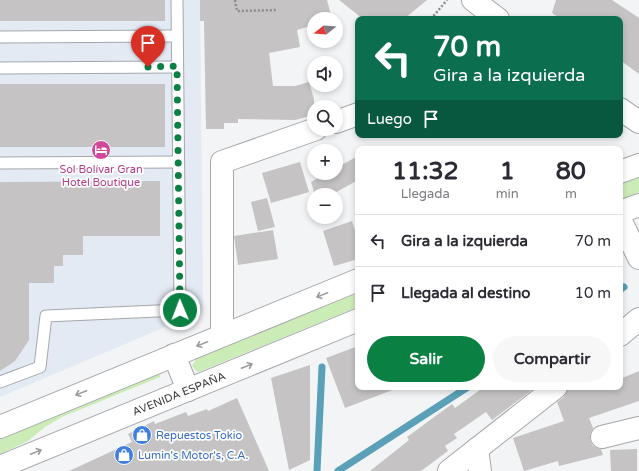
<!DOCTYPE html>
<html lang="es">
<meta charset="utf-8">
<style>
body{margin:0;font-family:"Varela Round",sans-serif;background:#f7f7f7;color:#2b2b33;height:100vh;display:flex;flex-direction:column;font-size:15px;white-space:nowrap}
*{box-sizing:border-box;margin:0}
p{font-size:13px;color:#7c7c81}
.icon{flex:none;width:22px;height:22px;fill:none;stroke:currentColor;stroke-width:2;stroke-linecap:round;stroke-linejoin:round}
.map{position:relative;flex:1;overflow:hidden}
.side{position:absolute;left:355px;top:146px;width:268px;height:244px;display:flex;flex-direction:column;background:#fff;border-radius:8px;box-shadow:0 2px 6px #0003}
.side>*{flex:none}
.guide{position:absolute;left:355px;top:16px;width:268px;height:122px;border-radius:8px;box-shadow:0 2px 6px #0003;background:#0b6e4f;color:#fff;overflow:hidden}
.needle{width:26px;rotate:253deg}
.tools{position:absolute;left:307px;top:12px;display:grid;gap:8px}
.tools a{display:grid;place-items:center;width:36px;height:36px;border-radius:50%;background:#fff;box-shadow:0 2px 6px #0003;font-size:20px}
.pin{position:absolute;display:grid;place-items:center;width:34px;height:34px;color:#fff;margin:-41px -17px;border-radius:50% 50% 50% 0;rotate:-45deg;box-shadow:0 0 4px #0007}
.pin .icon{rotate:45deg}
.me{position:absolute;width:44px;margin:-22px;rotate:359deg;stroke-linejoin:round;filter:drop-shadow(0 0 3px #0008)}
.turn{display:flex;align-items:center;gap:14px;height:84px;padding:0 12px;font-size:18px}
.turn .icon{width:52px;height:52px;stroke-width:2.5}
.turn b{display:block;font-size:28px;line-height:34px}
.then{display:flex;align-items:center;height:38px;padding:0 12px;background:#0003;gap:8px;font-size:15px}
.eta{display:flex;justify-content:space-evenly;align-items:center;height:68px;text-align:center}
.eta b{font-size:24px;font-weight:700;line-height:28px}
.primary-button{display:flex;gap:8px;margin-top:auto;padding:8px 12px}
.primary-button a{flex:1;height:46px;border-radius:24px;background:#0b8043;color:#fff;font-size:16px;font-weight:700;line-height:46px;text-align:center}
.primary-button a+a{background:#f7f7f7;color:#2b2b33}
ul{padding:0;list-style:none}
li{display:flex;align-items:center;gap:12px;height:52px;padding:0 12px;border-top:1px solid #e1e1e2}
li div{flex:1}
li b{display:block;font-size:15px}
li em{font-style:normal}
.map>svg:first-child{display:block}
.built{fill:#e3eaf3}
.green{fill:#cbecb6}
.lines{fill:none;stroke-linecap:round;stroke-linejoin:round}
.stream{stroke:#59a0b8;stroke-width:7}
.building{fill:#c5c3c4}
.service-casing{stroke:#a5a7a9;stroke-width:13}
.minor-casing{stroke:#a5a7a9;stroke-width:24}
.secondary-casing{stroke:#a5a7a9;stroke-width:24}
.path{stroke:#8c8d8e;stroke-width:2.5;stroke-dasharray:2 2;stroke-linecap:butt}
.service{stroke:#fff;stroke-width:11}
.minor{stroke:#fff;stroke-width:22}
.secondary{stroke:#fff;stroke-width:22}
.oneway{stroke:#9b9c9c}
.route{stroke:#0b8043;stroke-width:7;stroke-dasharray:0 12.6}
.labels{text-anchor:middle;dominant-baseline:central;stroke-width:3.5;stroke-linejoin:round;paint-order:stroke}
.hotel-label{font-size:11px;fill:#b23c85;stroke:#fff}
.street-label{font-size:11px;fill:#373839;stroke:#fff}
.shop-label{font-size:11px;fill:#366cbe;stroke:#fff;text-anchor:start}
</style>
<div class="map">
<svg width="639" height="471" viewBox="0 0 639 471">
<rect width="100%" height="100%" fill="#f2f4f6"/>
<polygon class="built" points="0,0 200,0 203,311 0,397"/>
<g class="green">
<polygon points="639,178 639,192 620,200 620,185"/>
<polygon points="358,293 358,307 201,371 197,372 192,366 196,359"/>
<polygon points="159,374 161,376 160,377 62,417 45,427 28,441 0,454 0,439"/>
</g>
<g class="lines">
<g class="stream">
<polyline points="620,290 624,287"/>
<polyline points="317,471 322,367"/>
<polyline points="338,471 468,387"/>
</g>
</g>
<g class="building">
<rect x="0" y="0" width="165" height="21"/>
<polygon points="200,0 327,0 332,19 314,19 314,25 297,30 300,47 269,53 273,86 295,86 309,82 314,99 314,115 295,120 238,119 238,123 224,123 224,129 206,129 204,21 200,21"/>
<polygon points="339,0 427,0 404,19 363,19"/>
<polygon points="556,0 612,0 639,18 639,74 620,60 620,19 561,19 552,13"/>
<rect x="0" y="84" width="165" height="63"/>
<polygon points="358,156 358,180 331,195 315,195 311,182 327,173 336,173 336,168"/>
<polygon points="300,162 309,192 271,203 262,173"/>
<polygon points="160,181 160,236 83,236 83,255 63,255 63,266 54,266 54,283 29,283 29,340 15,361 0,371 0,182"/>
<polygon points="267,198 275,227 258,231 251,202"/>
<polygon points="352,221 358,240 358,259 334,266 323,231"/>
<polygon points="273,230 278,259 238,265 234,236"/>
<polygon points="358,346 358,387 394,387 395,389 345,408 326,358"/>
<polygon points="310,365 310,460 289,470 271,378"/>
<polygon points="639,371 639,401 589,418 593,428 590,434 590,440 593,446 601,449 603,455 559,466 558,461 524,471 513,438 564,421 557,402 564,397 568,387 620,387 620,379"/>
<polygon points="484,387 536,387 492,420 486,412 454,434 457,438 445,446 448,451 421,471 370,471 409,440 407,437 452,404 455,408"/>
<polygon points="237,398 269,471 69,471 132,442 128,434 154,421 155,424 186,412 188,416 207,409 208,411"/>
<polygon points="637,449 637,471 611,471 610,450"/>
</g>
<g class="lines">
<g class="service-casing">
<g id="service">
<polyline points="0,37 177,36"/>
<polyline points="0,68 177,67"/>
<polyline points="0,163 178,162"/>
<polyline points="0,382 40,367 46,316 180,310 177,0"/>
</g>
</g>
<g class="minor-casing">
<g id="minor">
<polyline points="473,0 498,19"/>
<polyline points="620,109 639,122"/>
<polyline points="336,122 358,114"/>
<polyline points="620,219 639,258"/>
<polyline points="222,335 222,162 316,129"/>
<polyline points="620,335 639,319"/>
<polyline points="602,437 639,428"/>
<polyline points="477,449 480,471"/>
<polyline points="449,471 556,387"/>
</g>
</g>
<g class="secondary-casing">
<g id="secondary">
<polyline points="620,172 639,165"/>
<polyline points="620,212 639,205"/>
<polyline points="174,355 188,390"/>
<polyline points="0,427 358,280"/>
<polyline points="0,467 358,320"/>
</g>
</g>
<g class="path">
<polyline points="235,0 237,11 277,10"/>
<polyline points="431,19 447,0"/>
</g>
<use href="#service" class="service"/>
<use href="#minor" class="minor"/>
<use href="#secondary" class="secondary"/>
</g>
<defs><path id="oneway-shaft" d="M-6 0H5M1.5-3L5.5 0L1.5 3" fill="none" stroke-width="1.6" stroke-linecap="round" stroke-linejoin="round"/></defs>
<g class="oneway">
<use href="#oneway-shaft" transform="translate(322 295) rotate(158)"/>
<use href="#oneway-shaft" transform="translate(202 344) rotate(158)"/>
<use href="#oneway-shaft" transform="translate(247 366) rotate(-22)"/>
<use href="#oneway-shaft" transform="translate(81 393) rotate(158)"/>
<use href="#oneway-shaft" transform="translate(36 452) rotate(-22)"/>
</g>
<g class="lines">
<polyline class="route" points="148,67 177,66 180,310"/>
</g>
<defs>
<g id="hotel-disc" transform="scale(1)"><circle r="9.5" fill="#d1479c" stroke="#fff"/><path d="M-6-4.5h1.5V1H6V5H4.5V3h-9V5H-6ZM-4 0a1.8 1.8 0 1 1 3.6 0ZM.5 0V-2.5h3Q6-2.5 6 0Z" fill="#fff"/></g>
<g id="shop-disc" transform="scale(1)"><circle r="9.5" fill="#3f7fe0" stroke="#fff"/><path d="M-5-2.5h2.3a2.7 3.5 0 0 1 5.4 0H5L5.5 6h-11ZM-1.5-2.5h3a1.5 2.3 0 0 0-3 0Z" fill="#fff"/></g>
</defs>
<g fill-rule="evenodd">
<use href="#hotel-disc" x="101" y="150"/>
<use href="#shop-disc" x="142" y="435"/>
<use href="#shop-disc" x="124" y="455"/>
</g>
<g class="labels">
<g class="hotel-label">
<text x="101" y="169">Sol Bolívar Gran<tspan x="101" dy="13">Hotel Boutique</tspan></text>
</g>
<g class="street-label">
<text transform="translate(179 394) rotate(-22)">AVENIDA ESPAÑA</text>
</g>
<g class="shop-label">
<text x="156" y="435">Repuestos Tokio</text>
<text x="138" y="455">Lumin's Motor's, C.A.</text>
</g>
</g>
</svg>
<div class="tools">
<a><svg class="needle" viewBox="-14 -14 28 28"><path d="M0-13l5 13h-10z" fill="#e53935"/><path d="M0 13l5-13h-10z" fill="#7c7c81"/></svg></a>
<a><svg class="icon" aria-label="sound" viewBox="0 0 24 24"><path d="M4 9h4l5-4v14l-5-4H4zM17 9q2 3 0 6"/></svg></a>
<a><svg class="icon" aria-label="search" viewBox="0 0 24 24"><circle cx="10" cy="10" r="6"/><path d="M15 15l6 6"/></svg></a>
<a>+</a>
<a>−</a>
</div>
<div class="pin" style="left:148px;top:67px;background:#d93025"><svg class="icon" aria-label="arrive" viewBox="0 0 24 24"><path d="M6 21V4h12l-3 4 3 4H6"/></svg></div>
<svg class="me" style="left:180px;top:310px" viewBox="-20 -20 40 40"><circle r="17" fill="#0b8043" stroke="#fff" stroke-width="3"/><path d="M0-11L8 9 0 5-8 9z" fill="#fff"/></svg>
<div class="guide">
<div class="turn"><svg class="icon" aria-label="left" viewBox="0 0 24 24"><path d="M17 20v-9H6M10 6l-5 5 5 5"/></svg><div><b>70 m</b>Gira a la izquierda</div></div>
<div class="then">Luego<svg class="icon" aria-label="arrive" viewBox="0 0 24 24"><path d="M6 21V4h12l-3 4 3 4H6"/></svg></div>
</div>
<section class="side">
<div class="eta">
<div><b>11:32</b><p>Llegada</p></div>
<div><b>1</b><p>min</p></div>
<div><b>80</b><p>m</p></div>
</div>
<ul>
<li><svg class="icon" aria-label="left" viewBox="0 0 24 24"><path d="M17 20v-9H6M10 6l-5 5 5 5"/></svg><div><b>Gira a la izquierda</b></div><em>70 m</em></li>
<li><svg class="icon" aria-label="arrive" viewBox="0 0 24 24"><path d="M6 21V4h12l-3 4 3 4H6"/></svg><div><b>Llegada al destino</b></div><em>10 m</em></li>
</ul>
<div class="primary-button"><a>Salir</a><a>Compartir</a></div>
</section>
</div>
